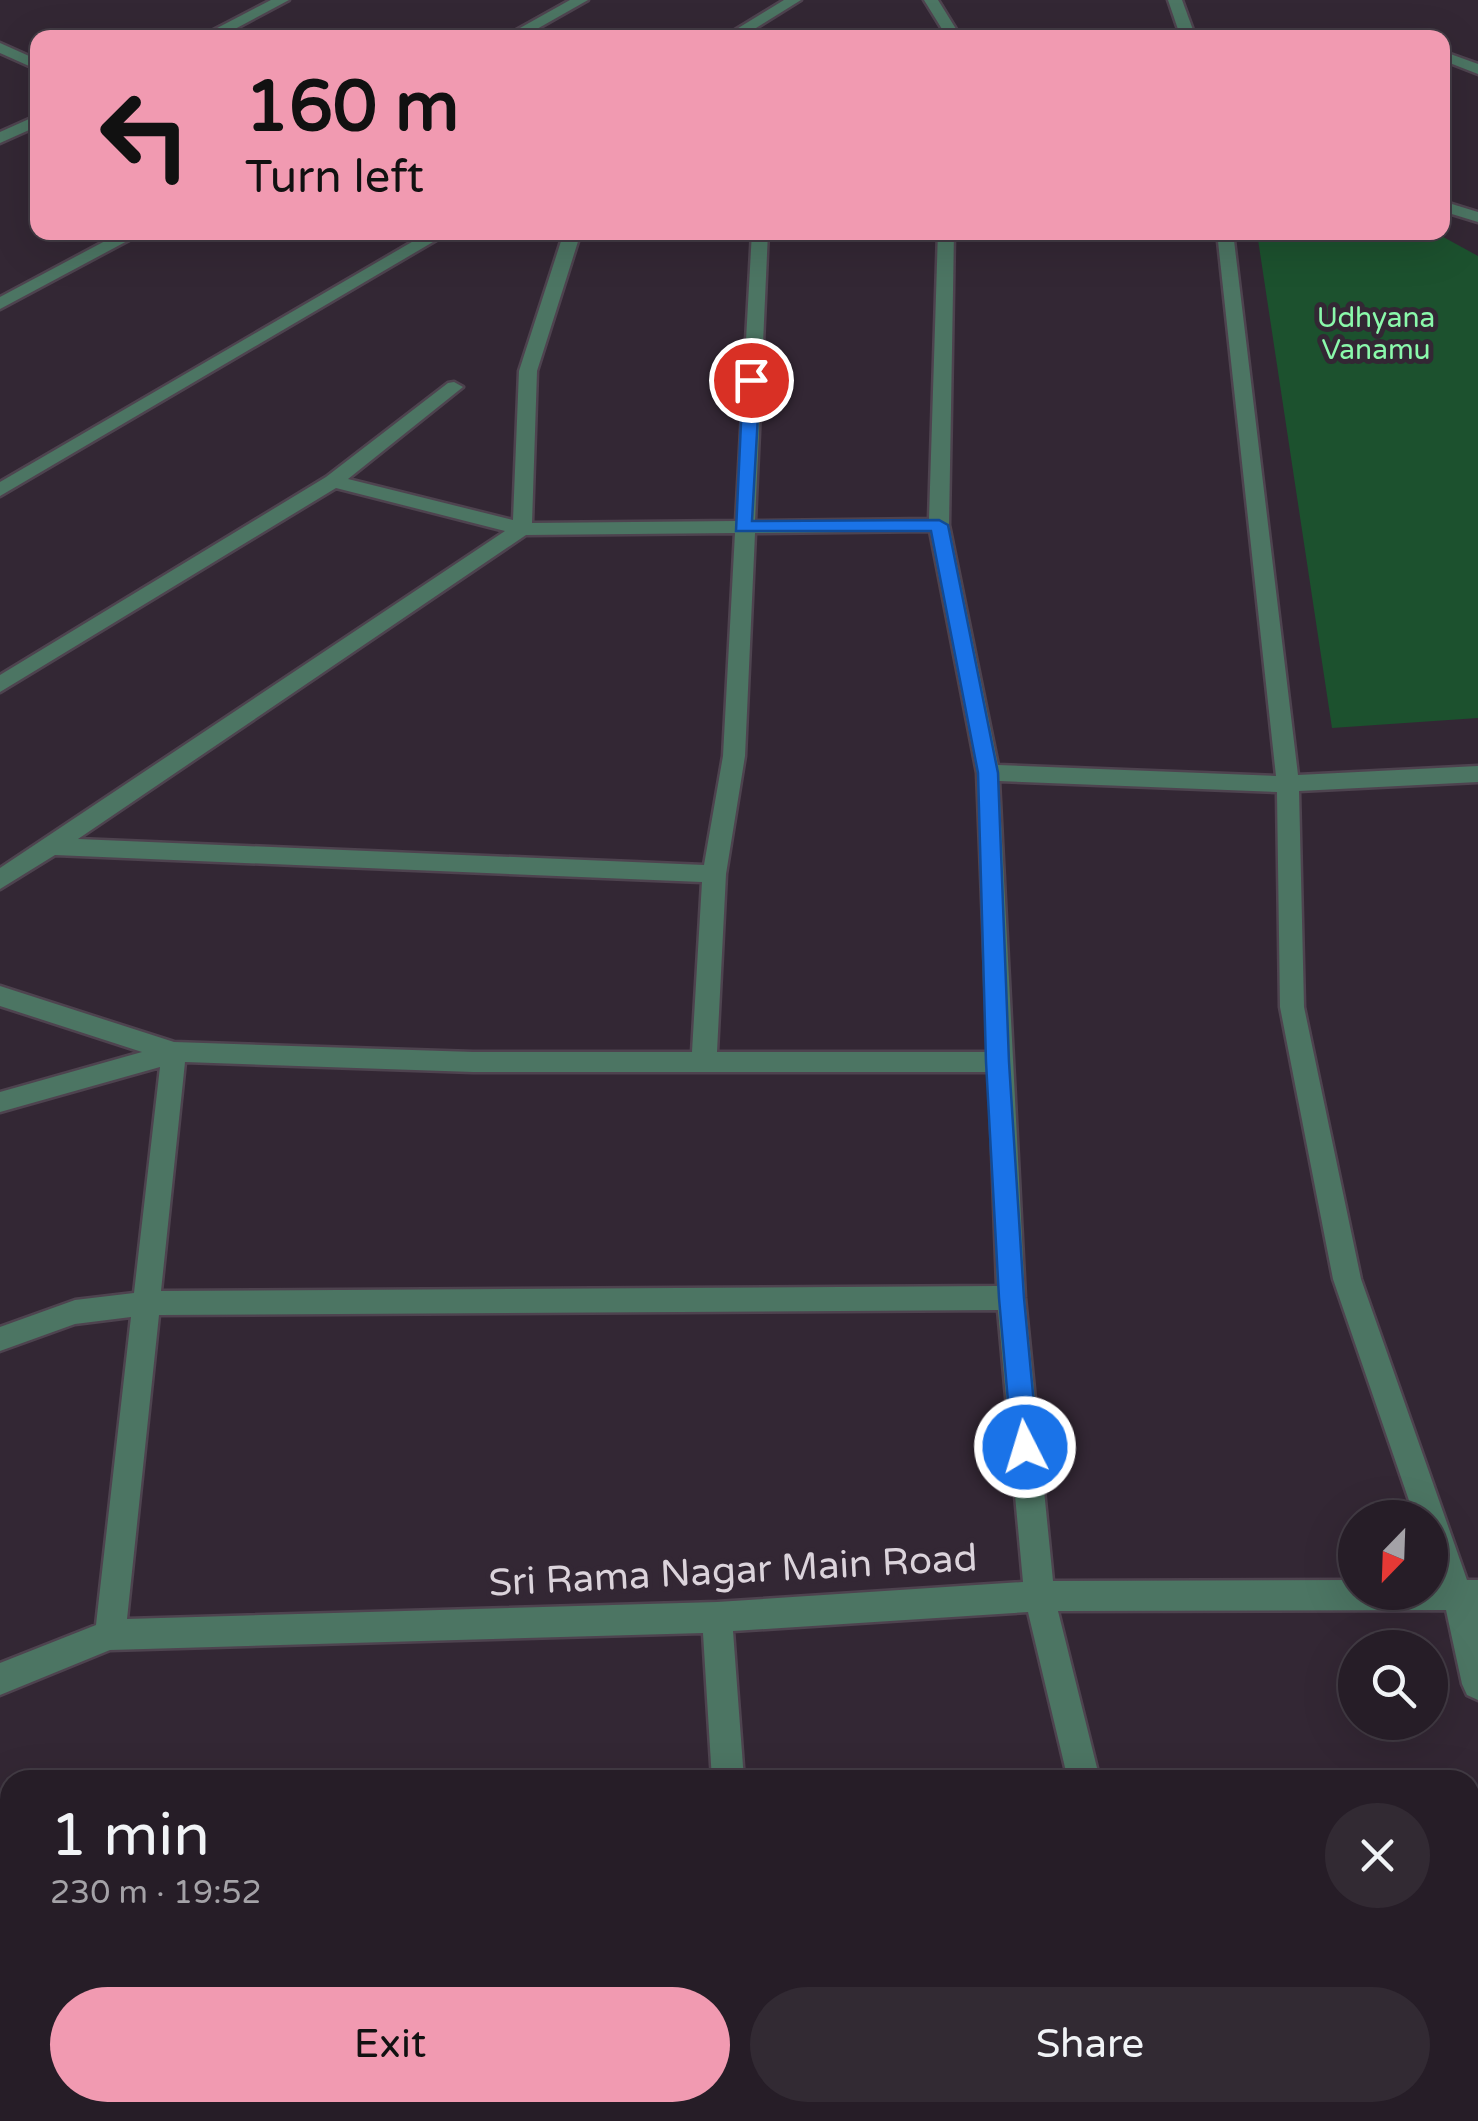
<!DOCTYPE html>
<meta charset="utf-8">
<style>
body{margin:0;font-family:"Varela Round",sans-serif;background:#322a33;color:#f1f3f6;height:100vh;display:flex;flex-direction:column;font-size:38px;white-space:nowrap}
*{box-sizing:border-box;margin:0}
p{font-size:32px;color:#a4a2a7}
.icon{flex:none;width:55px;height:55px;fill:none;stroke:currentColor;stroke-width:2;stroke-linecap:round;stroke-linejoin:round}
.map{position:relative;flex:1;overflow:hidden}
.details{position:absolute;left:0px;top:1770px;width:1480px;height:352px;display:flex;flex-direction:column;background:#261d27;border-radius:30px 30px 0 0;box-shadow:0 10px 40px #0002,0 0 0 2px #423b44}
.details>*{flex:none}
.guide{position:absolute;left:30px;top:30px;width:1420px;height:210px;border-radius:20px;box-shadow:0 10px 40px #0002,0 0 0 2px #423b44;background:#f19ab1;color:#111;overflow:hidden}
.needle{width:65px;rotate:203deg}
.tools{position:absolute;left:1338px;top:1500px;display:grid;gap:20px}
.tools a{display:grid;place-items:center;width:110px;height:110px;border-radius:50%;background:#261d27;box-shadow:0 10px 40px #0002,0 0 0 2px #423b44;font-size:50px}
.pin{position:absolute;display:grid;place-items:center;width:85px;height:85px;color:#fff;margin:-42px;border:5px solid #fff;border-radius:50%;box-shadow:0 2px 10px #0007}
.me{position:absolute;width:110px;margin:-55px;rotate:355deg;stroke-linejoin:round;filter:drop-shadow(0 0 8px #0008)}
.turn{display:flex;align-items:center;gap:35px;height:210px;padding:0 50px;font-size:45px}
.turn .icon{width:130px;height:130px;stroke-width:2.5}
.turn b{display:block;font-size:70px;line-height:85px}
.round{display:grid;place-items:center;flex:none;width:105px;height:105px;border-radius:52px;background:#322a33}
.overview{display:flex;align-items:center;justify-content:space-between;height:170px;padding:0 50px}
h1{font-size:60px;font-weight:600;line-height:75px}
.button{display:flex;gap:20px;margin-top:auto;padding:20px 50px}
.button a{flex:1;height:115px;border-radius:60px;background:#f19ab1;color:#111;font-size:40px;font-weight:600;line-height:115px;text-align:center}
.button a+a{background:#322a33;color:#f1f3f6}
.map>svg:first-child{display:block}
.green{fill:#1c512e}
.lines{fill:none;stroke-linecap:round;stroke-linejoin:round}
.minor-casing{stroke:#4e434f;stroke-width:5}
.minor{fill:#4c7563;fill-rule:evenodd}
.route{fill:#1a73e8;stroke:#114b97;stroke-width:2.5}
.labels{text-anchor:middle;dominant-baseline:central;stroke-width:10;stroke-linejoin:round;paint-order:stroke}
.far-park-label{font-size:28px;fill:#8af9ab;stroke:#332734}
.near-street-label{font-size:38px;fill:#dbd3db;stroke:#332734}
</style>
<div class="map">
<svg width="1478" height="2121" viewBox="0 0 1478 2121">
<rect width="100%" height="100%" fill="#332734"/>
<polygon class="green" points="1257,233 1436,233 1478,256 1478,718 1332,728"/>
<g class="lines">
<g class="minor-casing">
<g id="minor">
<polygon points="271,0 289,0 218,38 198,38"/>
<polygon points="570,0 588,0 521,38 502,38"/>
<polygon points="784,0 801,0 740,38 722,38"/>
<polygon points="924,0 938,0 956,29 956,38 942,38 942,29"/>
<polygon points="1168,0 1182,0 1196,38 1181,38"/>
<polygon points="1356,34 1400,34 1407,38 1349,38"/>
<polygon points="0,43 38,60 38,70 0,53"/>
<polygon points="1442,51 1478,64 1478,74 1442,60"/>
<polygon points="38,115 38,126 0,143 0,132"/>
<polygon points="1442,201 1478,212 1478,222 1442,211"/>
<polygon points="122,232 144,232 0,309 0,297"/>
<polygon points="429,232 450,232 0,496 0,482"/>
<path d="M564,232H581L537,371L532,523L736,521L752,232H768L755,521L929,519L938,232H954L949,525L998,765L1276,776L1217,232H1233L1298,775L1478,766V782L1299,791L1304,1007L1361,1279L1467,1580H1478V1700L1467,1695L1462,1684L1446,1610L1058,1611L1100,1780H1068L1028,1612L733,1631L744,1780H712L703,1633L110,1650L0,1695V1663L96,1625L131,1317L75,1324L0,1351V1327L75,1300L134,1293L160,1067L0,1112V1092L142,1052L0,1006V986L174,1042L473,1052H692L702,882L55,855L0,889V868L505,531L336,488L0,692V675L326,477L448,383L454,382L463,387L348,479L513,520L519,371ZM930,531L977,773L988,1052H717L726,874L745,756L755,533ZM735,533L723,756L704,865L78,839L526,535ZM999,781L1277,792L1280,1007L1333,1279L1415,1518H1430V1560L1437,1580H1430V1592H1355V1580L1053,1581L1025,1298ZM185,1062L473,1072H989L997,1286L161,1291ZM998,1310L1023,1582L717,1602L127,1619L159,1315Z"/>
<polygon points="10,2085 10,2112 24,2112 10,2121 0,2121 0,2087"/>
<polygon points="739,2112 775,2112 776,2121 740,2121"/>
<polygon points="1148,2112 1184,2112 1186,2121 1150,2121"/>
</g>
</g>
<use href="#minor" class="minor"/>
</g>
<polygon class="route" points="751,375 760,380 752,521 939,520 948,525 998,773 1009,1062 1024,1298 1038,1447 1035,1456 1025,1460 1016,1456 1012,1447 999,1298 986,1062 978,773 931,531 736,531 743,380"/>
<g class="labels">
<g class="far-park-label">
<text x="1376" y="318">Udhyana<tspan x="1376" dy="32">Vanamu</tspan></text>
</g>
<g class="near-street-label">
<text transform="translate(733 1571) rotate(-3)">Sri Rama Nagar Main Road</text>
</g>
</g>
</svg>
<div class="tools">
<a><svg class="needle" viewBox="-14 -14 28 28"><path d="M0-13l5 13h-10z" fill="#e53935"/><path d="M0 13l5-13h-10z" fill="#a4a2a7"/></svg></a>
<a><svg class="icon" aria-label="search" viewBox="0 0 24 24"><circle cx="10" cy="10" r="6"/><path d="M15 15l6 6"/></svg></a>
</div>
<div class="pin" style="left:751px;top:380px;background:#d93025"><svg class="icon" aria-label="arrive" viewBox="0 0 24 24"><path d="M6 21V4h12l-3 4 3 4H6"/></svg></div>
<svg class="me" style="left:1025px;top:1447px" viewBox="-20 -20 40 40"><circle r="17" fill="#1a73e8" stroke="#fff" stroke-width="3"/><path d="M0-11L8 9 0 5-8 9z" fill="#fff"/></svg>
<div class="guide">
<div class="turn"><svg class="icon" aria-label="left" viewBox="0 0 24 24"><path d="M17 20v-9H6M10 6l-5 5 5 5"/></svg><div><b>160 m</b>Turn left</div></div>
</div>
<section class="details">
<div class="overview"><div><h1>1 min</h1><p>230 m · 19:52</p></div><a class="round"><svg class="icon" aria-label="close" viewBox="0 0 24 24"><path d="M6 6l12 12M18 6L6 18"/></svg></a></div>
<div class="button"><a>Exit</a><a>Share</a></div>
</section>
</div>
